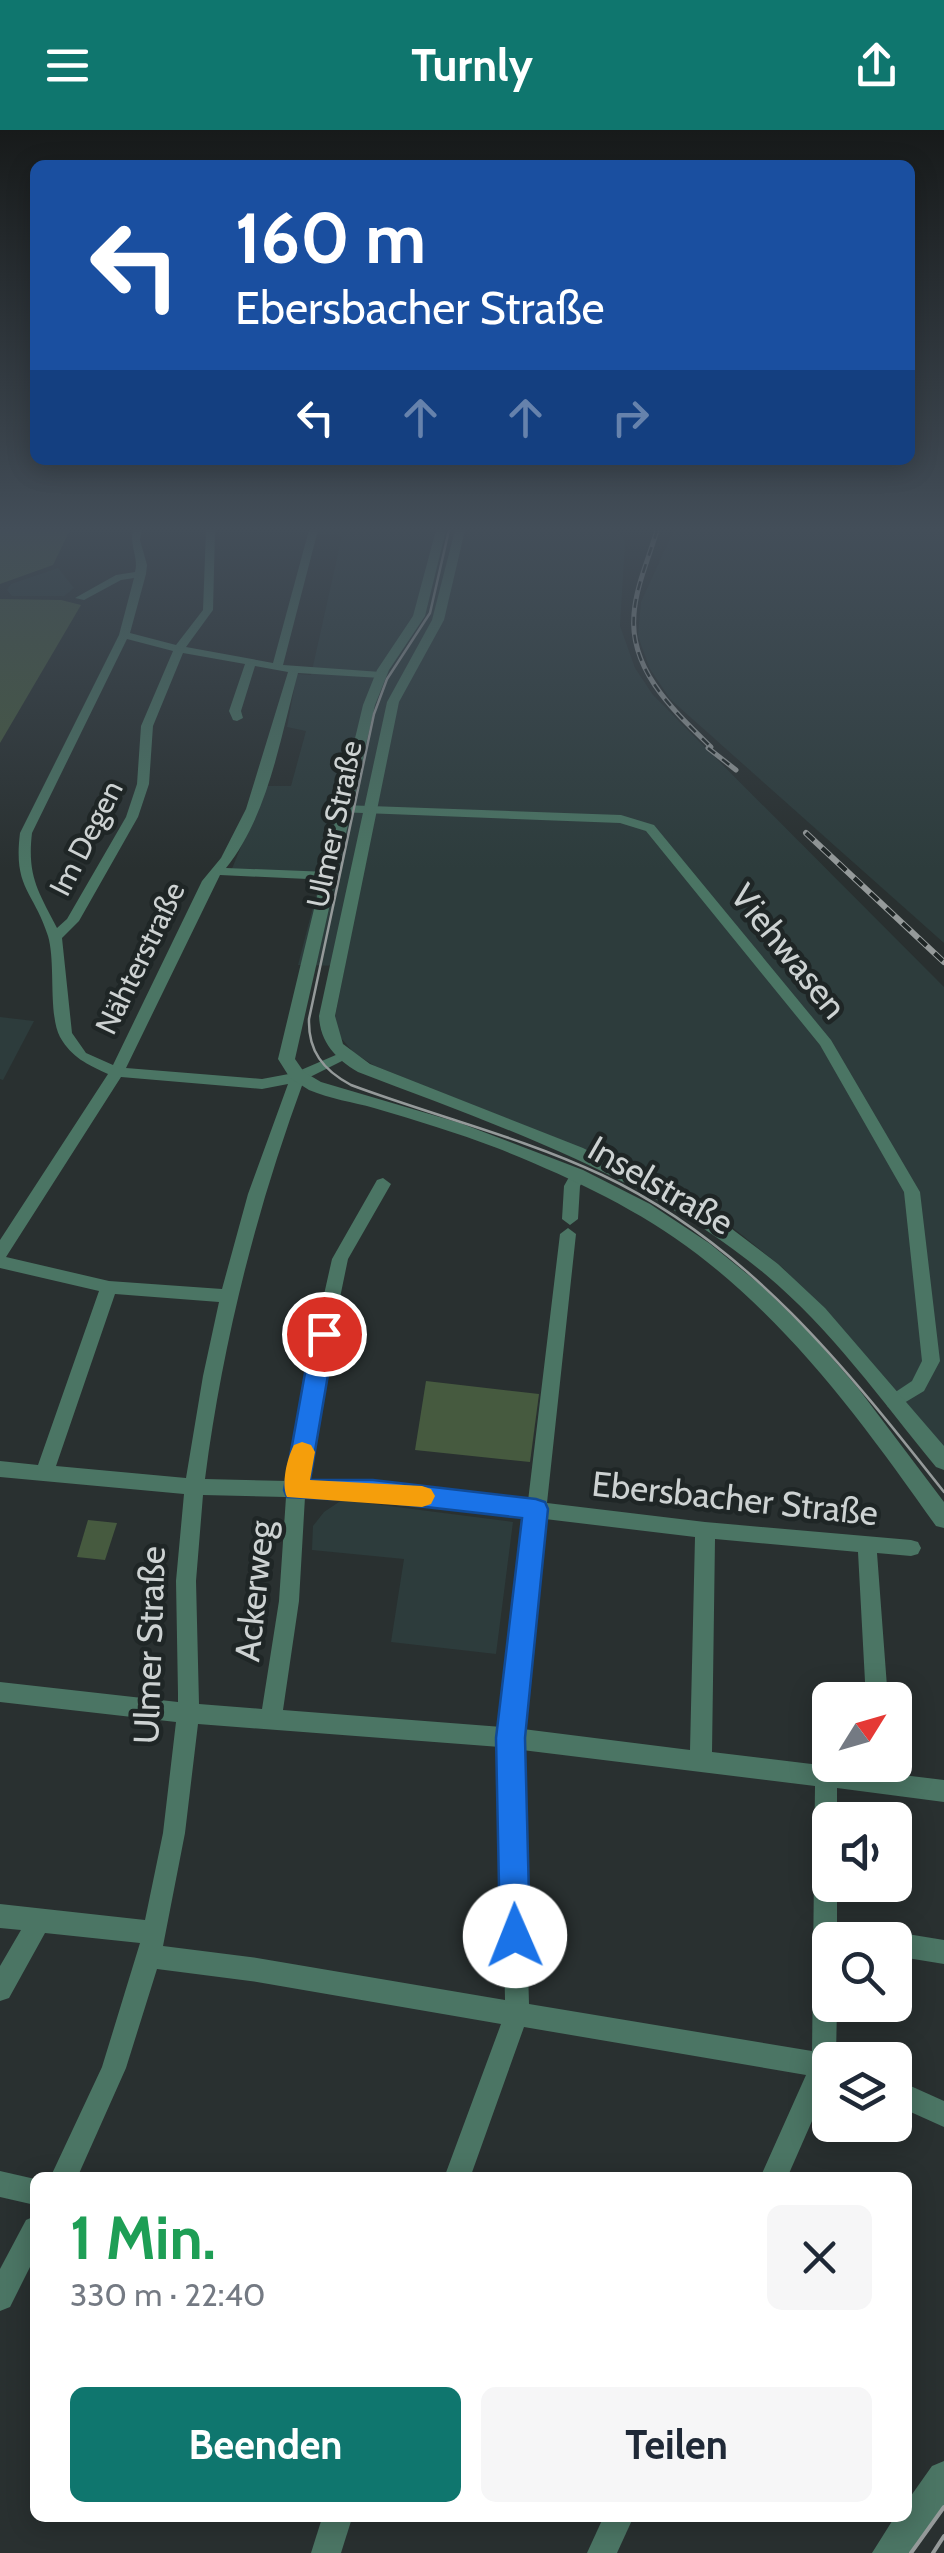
<!DOCTYPE html>
<html lang="de">
<meta charset="utf-8">
<style>
body{margin:0;font-family:Cabin,sans-serif;background:#f6f6f7;color:#1f2937;height:100vh;display:flex;flex-direction:column;font-size:38px;white-space:nowrap}
*{box-sizing:border-box;margin:0}
p{font-size:32px;color:#747a83}
.icon{flex:none;width:55px;height:55px;fill:none;stroke:currentColor;stroke-width:2;stroke-linecap:round;stroke-linejoin:round}
.map{position:relative;flex:1;overflow:hidden}
.drawer{position:absolute;left:30px;top:2042px;width:882px;height:350px;display:flex;flex-direction:column;background:#fff;border-radius:15px;box-shadow:0 5px 25px #0003}
.drawer>*{flex:none}
.top-card{position:absolute;left:30px;top:30px;width:885px;height:305px;border-radius:15px;box-shadow:0 5px 25px #0003;background:#1a4fa0;color:#fff;overflow:hidden}
.needle{width:65px;rotate:53deg}
.tools{position:absolute;left:812px;top:1552px;display:grid;gap:20px}
.tools a{display:grid;place-items:center;width:100px;height:100px;border-radius:15px;background:#fff;box-shadow:0 5px 25px #0003;font-size:50px}
.pin{position:absolute;display:grid;place-items:center;width:85px;height:85px;color:#fff;margin:-42px;border:5px solid #fff;border-radius:50%;box-shadow:0 2px 10px #0007}
.me{position:absolute;width:110px;margin:-55px;rotate:359deg;stroke-linejoin:round;filter:drop-shadow(0 0 8px #0008)}
.turn{display:flex;align-items:center;gap:35px;height:210px;padding:0 40px;font-size:45px}
.turn .icon{width:130px;height:130px;stroke-width:2.5}
.turn b{display:block;font-size:70px;line-height:85px}
.lanes{display:flex;align-items:center;height:95px;padding:0 40px;background:#0003;justify-content:center;gap:50px;direction:ltr}
.lanes .off{opacity:.35}
.round{display:grid;place-items:center;flex:none;width:105px;height:105px;border-radius:15px;background:#f6f6f7}
.head{display:flex;align-items:center;justify-content:space-between;height:170px;padding:0 40px}
h1{font-size:60px;font-weight:800;line-height:75px;color:#1e9e55}
.cta{display:flex;gap:20px;margin-top:auto;padding:20px 40px}
.cta a{flex:1;height:115px;border-radius:15px;background:#0f766e;color:#fff;font-size:40px;font-weight:800;line-height:115px;text-align:center}
.cta a+a{background:#f6f6f7;color:#1f2937}
header{display:flex;justify-content:space-between;align-items:center;height:130px;padding:0 40px;background:#0f766e;color:#fff;font-size:45px;font-weight:800}
.map>svg:first-child{display:block}
.built{fill:#2d3c3c}
.green{fill:#465a3f}
.lines{fill:none;stroke-linecap:round;stroke-linejoin:round}
.minor{fill:#4b7564;fill-rule:evenodd}
.tertiary{fill:#4b7564;fill-rule:evenodd}
.tram-far1{stroke:#959a9a;stroke-width:2.5}
.tram{stroke:#959a9a;stroke-width:4}
.rail-far1-casing{stroke:#959a9a;stroke-width:5}
.rail-casing{stroke:#959a9a;stroke-width:6}
.rail-far1{stroke:#1f2626;stroke-width:2.5;stroke-dasharray:9;stroke-linecap:butt}
.rail{stroke:#1f2626;stroke-width:4;stroke-dasharray:11;stroke-linecap:butt}
.route{fill:#1a73e8;stroke:#114b97;stroke-width:2.5}
.slow{fill:#f59e0b}
.labels{text-anchor:middle;dominant-baseline:central;stroke-width:9;stroke-linejoin:round;paint-order:stroke}
.far-street-label{font-size:30px;fill:#cdd2d2;stroke:#1f2626}
.street-label{font-size:35px;fill:#cdd2d2;stroke:#1f2626}
</style>
<header><svg class="icon" aria-label="menu" viewBox="0 0 24 24"><path d="M4 6h16M4 12h16M4 18h16"/></svg>Turnly<svg class="icon" aria-label="share" viewBox="0 0 24 24"><path d="M12 15V3M7 8l5-5 5 5M5 13v7h14v-7"/></svg></header>
<div class="map">
<svg width="944" height="2423" viewBox="0 0 944 2423">
<rect width="100%" height="100%" fill="#293030"/>
<g class="built">
<polygon points="318,400 618,400 625,412 620,496 635,538 653,565 944,857 944,1320 783,1138 717,1085 636,1040 375,936 354,923 341,908 334,892 345,836 298,835 321,746 231,741 266,656 291,656 306,601 287,597 297,544 311,545 342,406 316,405"/>
<polygon points="674,400 944,400 944,813 670,569 650,539 638,506 641,472"/>
<polygon points="58,438 74,458 64,466 12,466 7,460 11,454"/>
<polygon points="0,887 34,891 3,950 0,949"/>
<polygon points="342,1370 513,1392 496,1524 391,1512 404,1429 312,1420 313,1396 324,1382"/>
</g>
<g class="green">
<polygon points="0,400 70,400 53,435 0,454"/>
<polygon points="0,469 61,470 81,475 0,613"/>
<polygon points="426,1251 539,1264 530,1332 415,1320"/>
<polygon points="88,1390 117,1393 105,1430 77,1427"/>
</g>
<g class="lines">
<g class="minor">
<path d="M133,400H142L140,410L147,435L146,444L130,503L176,515L203,480L206,400H215L213,480L186,517L273,533L309,400H318L283,535L381,542L386,545L381,548L298,543C280,608 269,684 226,738L329,742L335,746L329,750L220,745L126,938L262,949L294,943L345,921L352,926L304,950C256,1080 223,1211 205,1349L288,1351L307,1240L332,1129L377,1050L383,1048L391,1054L348,1129L325,1240L307,1352L373,1353L528,1371L560,1104L568,1098L576,1104L547,1373L705,1392L911,1410L918,1412L921,1418L918,1424L911,1426L877,1423L888,1570H866L858,1422L715,1409L712,1622L944,1650V1672L837,1658V1690H830V1755H837V1792L882,1802L885,1809L895,1802L944,1810V1834L895,1826V1810H830V1875H837L836,1927L840,1930H830V1950L787,2048H760L806,1945L524,1897L470,2048H444L501,1894L257,1852L157,1839L126,1938L77,2048H50L102,1937L140,1813L45,1803L9,1868L0,1871V1836L21,1800L0,1798V1774L145,1790L163,1703L176,1592L0,1572V1552L178,1572V1564L176,1451L184,1364L0,1347V1331L38,1335L99,1161L0,1138V1110L108,944C87,934 72,928 60,907C48,884 56,833 48,806C34,761 13,759 20,703L119,505L134,448L121,450L84,470L75,468L116,445L135,442C139,428 129,415 133,400ZM127,509L173,521L141,596L137,654L126,687L67,789L57,798C38,761 27,746 32,703ZM183,523L245,534L229,581L233,590L237,591L243,588L241,581L255,536L288,542L246,679L221,728L202,751L113,935L86,923L72,903L62,808L79,791L138,687L149,654L153,596ZM121,947L262,959L288,954L248,1064L222,1159L109,1151L6,1127ZM115,1164L219,1172L203,1246L186,1348L56,1336ZM203,1365L286,1367L279,1471L262,1579L199,1574L196,1451ZM305,1367L373,1369L526,1387L502,1597L283,1580L299,1471ZM545,1389L695,1407L690,1620L523,1599ZM198,1594L500,1617L505,1870L257,1828L163,1816L185,1703ZM522,1620L815,1656L812,1921L529,1874Z"/>
<polygon points="342,675 621,685 654,695 831,910 920,1062 940,1231 924,1261 894,1279 888,1277 885,1272 888,1267 912,1251 922,1231 904,1062 820,915 646,701 620,693 338,682 336,679"/>
<polygon points="579,1039 587,1044 580,1056 578,1089 570,1095 562,1089 564,1056 573,1040"/>
<polygon points="895,1949 944,1971 944,1997 895,1975"/>
<polygon points="0,2041 35,2049 35,2075 0,2067"/>
<polygon points="35,2086 35,2127 10,2177 0,2181 0,2139 26,2090"/>
<polygon points="322,2388 352,2388 341,2423 311,2423"/>
<polygon points="603,2388 633,2388 617,2423 587,2423"/>
</g>
<g class="tertiary">
<path d="M436,400H446L425,486L389,540L375,575L295,929L304,942L321,952L460,993L583,1040L650,1074L709,1113L762,1156L811,1204L858,1258L944,1372V1398L936,1396C866,1297 794,1198 697,1124C637,1078 567,1046 497,1018C457,1003 416,990 374,978C353,972 330,969 309,960L290,948L278,929L363,575L377,540L413,486Z"/>
<path d="M455,400H465L444,490L399,572L335,886L343,914L370,934L583,1018L684,1069L732,1099L778,1134L825,1178L944,1316V1340L936,1337C882,1271 831,1199 765,1144C647,1046 499,996 358,942C336,929 320,912 319,886L387,572L432,490Z"/>
<polygon points="944,2331 944,2376 910,2423 872,2423 894,2388 908,2388 908,2370 932,2336"/>
</g>
<path class="tram-far1" d="M449,400L430,483L387,549L374,584L309,889C308,921 323,940 351,955C434,986 521,1007 602,1045C748,1114 846,1238 944,1362"/>
<g class="tram">
<polyline points="911,2423 944,2377"/>
<polyline points="933,2423 944,2406"/>
</g>
<g class="rail-far1-casing">
<g id="rail-far1">
<path d="M657,400C649,428 636,456 634,484C629,540 674,581 711,617"/>
<polyline points="708,618 736,640"/>
</g>
</g>
<g class="rail-casing">
<polyline id="rail" points="806,703 944,832"/>
</g>
<use href="#rail-far1" class="rail-far1"/>
<use href="#rail" class="rail"/>
</g>
<linearGradient id="sky" x2="0" y2="1"><stop stop-color="#171a1a"/><stop offset="0.54" stop-color="#434e59"/><stop offset="1" stop-color="#434e59" stop-opacity="0"/></linearGradient>
<rect width="944" height="739" fill="url(#sky)"/>
<polygon class="route" points="324,1195 335,1204 310,1350 373,1350 536,1369 545,1372 548,1379 525,1608 530,1806 526,1816 515,1821 504,1816 500,1806 496,1608 522,1388 373,1371 287,1367 284,1360 312,1204"/>
<path class="slow" d="M302,1312L311,1315L315,1322L310,1350L422,1356L431,1359L435,1366L431,1374L422,1377L287,1367C281,1354 287,1328 294,1315Z"/>
<g class="labels">
<g class="far-street-label">
<text transform="translate(334 694) rotate(-78)">Ulmer Straße</text>
<text transform="translate(86 708) rotate(-63)">Im Degen</text>
<text transform="translate(140 828) rotate(-64)">Nähterstraße</text>
</g>
<g class="street-label">
<text transform="translate(789 821) rotate(51)">Viehwasen</text>
<text transform="translate(661 1055) rotate(30)">Inselstraße</text>
<text transform="translate(735 1368) rotate(6)">Ebersbacher Straße</text>
<text transform="translate(254 1461) rotate(-84)">Ackerweg</text>
<text transform="translate(149 1515) rotate(-88)">Ulmer Straße</text>
</g>
</g>
</svg>
<div class="tools">
<a><svg class="needle" viewBox="-14 -14 28 28"><path d="M0-13l5 13h-10z" fill="#e53935"/><path d="M0 13l5-13h-10z" fill="#747a83"/></svg></a>
<a><svg class="icon" aria-label="sound" viewBox="0 0 24 24"><path d="M4 9h4l5-4v14l-5-4H4zM17 9q2 3 0 6"/></svg></a>
<a><svg class="icon" aria-label="search" viewBox="0 0 24 24"><circle cx="10" cy="10" r="6"/><path d="M15 15l6 6"/></svg></a>
<a><svg class="icon" aria-label="layers" viewBox="0 0 24 24"><path d="M12 4l9 5-9 5-9-5zM3 14l9 5 9-5"/></svg></a>
</div>
<div class="pin" style="left:324px;top:1204px;background:#d93025"><svg class="icon" aria-label="arrive" viewBox="0 0 24 24"><path d="M6 21V4h12l-3 4 3 4H6"/></svg></div>
<svg class="me" style="left:515px;top:1806px" viewBox="-20 -20 40 40"><circle r="19" fill="#fff"/><path d="M0-13L10 11 0 6-10 11z" fill="#1a73e8"/></svg>
<div class="top-card">
<div class="turn"><svg class="icon" aria-label="left" viewBox="0 0 24 24"><path d="M17 20v-9H6M10 6l-5 5 5 5"/></svg><div><b>160 m</b>Ebersbacher Straße</div></div>
<div class="lanes"><svg class="icon" aria-label="left" viewBox="0 0 24 24"><path d="M17 20v-9H6M10 6l-5 5 5 5"/></svg><svg class="icon off" aria-label="ahead" viewBox="0 0 24 24"><path d="M12 20V5M6 11l6-6 6 6"/></svg><svg class="icon off" aria-label="ahead" viewBox="0 0 24 24"><path d="M12 20V5M6 11l6-6 6 6"/></svg><svg class="icon off" aria-label="right" viewBox="0 0 24 24"><path d="M7 20v-9h11M14 6l5 5-5 5"/></svg></div>
</div>
<section class="drawer">
<div class="head"><div><h1>1 Min.</h1><p>330 m · 22:40</p></div><a class="round"><svg class="icon" aria-label="close" viewBox="0 0 24 24"><path d="M6 6l12 12M18 6L6 18"/></svg></a></div>
<div class="cta"><a>Beenden</a><a>Teilen</a></div>
</section>
</div>
